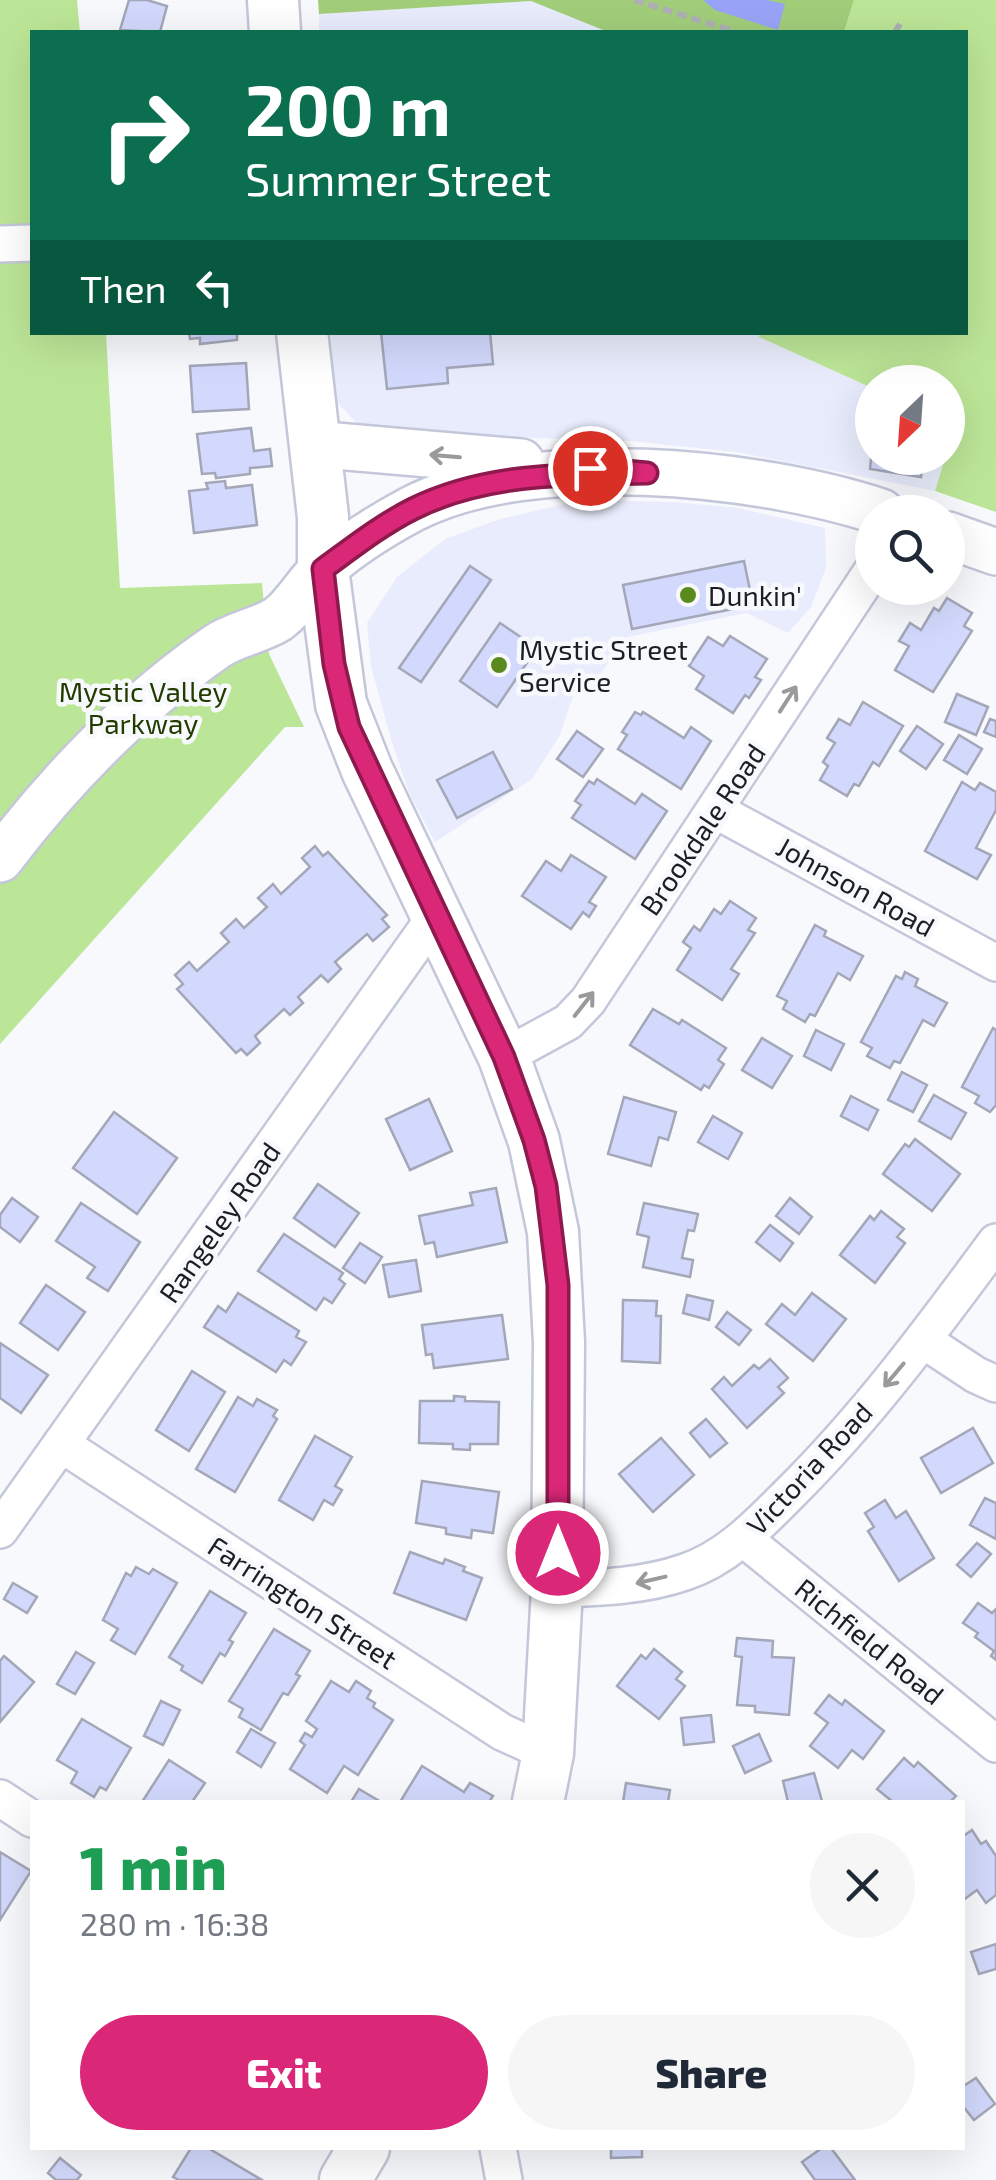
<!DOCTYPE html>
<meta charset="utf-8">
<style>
body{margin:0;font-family:"Exo 2",sans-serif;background:#f6f6f7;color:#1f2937;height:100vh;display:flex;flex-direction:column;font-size:38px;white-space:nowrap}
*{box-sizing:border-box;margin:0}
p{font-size:32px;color:#747a83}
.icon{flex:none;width:55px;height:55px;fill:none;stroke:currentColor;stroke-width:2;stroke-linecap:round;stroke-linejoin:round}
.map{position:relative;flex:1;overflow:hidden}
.details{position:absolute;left:30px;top:1800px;width:935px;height:350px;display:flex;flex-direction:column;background:#fff;border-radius:0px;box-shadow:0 10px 40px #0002}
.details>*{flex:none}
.banner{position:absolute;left:30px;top:30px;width:938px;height:305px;border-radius:0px;box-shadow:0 10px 40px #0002;background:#0b6e4f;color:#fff;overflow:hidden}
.needle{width:65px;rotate:205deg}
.controls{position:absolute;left:855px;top:365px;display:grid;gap:20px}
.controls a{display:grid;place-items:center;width:110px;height:110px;border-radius:50%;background:#fff;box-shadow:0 10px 40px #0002;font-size:50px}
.pin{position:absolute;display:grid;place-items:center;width:85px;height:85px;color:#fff;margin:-42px;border:5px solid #fff;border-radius:50%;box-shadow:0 2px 10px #0007}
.me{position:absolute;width:110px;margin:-55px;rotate:0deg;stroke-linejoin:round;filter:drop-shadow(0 0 8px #0008)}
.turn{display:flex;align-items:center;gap:35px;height:210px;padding:0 50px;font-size:45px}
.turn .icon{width:130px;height:130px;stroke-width:2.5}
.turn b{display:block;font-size:70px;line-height:85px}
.then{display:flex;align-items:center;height:95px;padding:0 50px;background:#0003;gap:20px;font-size:38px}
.round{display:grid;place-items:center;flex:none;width:105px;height:105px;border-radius:52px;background:#f6f6f7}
.overview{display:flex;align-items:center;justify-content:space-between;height:170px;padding:0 50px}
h1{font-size:60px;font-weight:800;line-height:75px;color:#1e9e55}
.action{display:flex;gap:20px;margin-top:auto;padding:20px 50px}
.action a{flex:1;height:115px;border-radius:60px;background:#db2777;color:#fff;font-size:40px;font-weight:800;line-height:115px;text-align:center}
.action a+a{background:#f6f6f7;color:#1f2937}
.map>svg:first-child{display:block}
.built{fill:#e9ecfc}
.green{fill:#bce697}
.forest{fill:#a2ce7a}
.water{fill:#99a4f8}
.building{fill:#d2d9fc;stroke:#a4a7b8;stroke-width:2.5}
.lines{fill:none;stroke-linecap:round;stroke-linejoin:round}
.minor-casing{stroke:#c3c7d9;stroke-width:40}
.major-casing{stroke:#c3c7d9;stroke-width:50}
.highway-casing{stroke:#c3c7d9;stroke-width:55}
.path{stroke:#afb0b4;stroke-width:6;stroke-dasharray:10 5;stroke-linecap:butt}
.minor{stroke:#fff;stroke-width:35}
.major{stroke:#fff;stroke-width:45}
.highway{stroke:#fff;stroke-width:50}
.oneway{stroke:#999a9c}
.route-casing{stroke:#8e194d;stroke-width:25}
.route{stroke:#db2777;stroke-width:18}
.poi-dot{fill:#5a8a1e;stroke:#f8f9fc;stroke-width:4}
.labels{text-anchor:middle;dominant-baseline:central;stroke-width:9;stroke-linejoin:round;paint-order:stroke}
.poi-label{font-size:28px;fill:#1d1e24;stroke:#f8f9fc;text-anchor:start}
.park-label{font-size:28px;fill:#223c00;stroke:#f8f9fc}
.street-label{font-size:28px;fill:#1d1e24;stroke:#f8f9fc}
</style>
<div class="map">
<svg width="996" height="2180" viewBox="0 0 996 2180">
<rect width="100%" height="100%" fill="#f8f9fc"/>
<g class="built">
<polygon points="531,1 608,32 319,32 319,14"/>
<polygon points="331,333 760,333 760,337 872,388 872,458 945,458 935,491 736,452 629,441 366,433 334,399"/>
<polygon points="582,500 675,502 738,508 825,528 826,568 811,607 788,633 746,613 628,637 601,673 576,687 560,735 532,779 435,842 409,793 391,739 371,666 367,623 397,577 445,539 500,519"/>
</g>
<g class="green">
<polygon points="0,0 77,0 80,32 32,32 32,332 106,333 120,588 262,583 269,654 304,727 285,727 0,1044"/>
<polygon points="854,0 996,0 996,512 935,491 945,458 948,458 954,426 948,422 948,382 872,382 872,388 759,337 760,332 965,332 965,32 844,32"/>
</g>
<polygon class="forest" points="318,0 854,0 844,32 608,32 531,1 319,14"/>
<polygon class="water" points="703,0 767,0 785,4 778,30 715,10"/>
<g class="building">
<polygon points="129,0 147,0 167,6 160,32 120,30"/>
<polygon points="189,332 247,332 247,333 237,334 237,340 200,344 200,338 190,339"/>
<polygon points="381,332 490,332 493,364 447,368 448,383 387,389"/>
<polygon points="246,363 249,409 193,412 190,366"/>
<polygon points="251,428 254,451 270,449 272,466 250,468 250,474 216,478 215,473 202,474 197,434"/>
<polygon points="872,449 872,458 924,458 921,477 870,469"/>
<polygon points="225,481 226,488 252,485 257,525 194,533 189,491 208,489 206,483"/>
<polygon points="744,561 753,605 632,629 623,585"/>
<polygon points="470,566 491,580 421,682 399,668"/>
<polygon points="947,598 972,613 964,626 972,631 933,692 895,670 909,646 899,641 910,623 921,630 934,608 939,611"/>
<polygon points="500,623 537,648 497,707 460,681"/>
<polygon points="730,636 767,659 755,677 761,680 749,698 745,695 733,713 696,689 704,676 689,666 708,637 723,646"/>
<polygon points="957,694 988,707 976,735 945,722"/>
<polygon points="863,702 903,726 879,766 873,762 859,786 854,784 847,796 820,780 828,766 823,762 835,743 827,738 839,719 850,725"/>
<polygon points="635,712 641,715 643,712 684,738 691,727 711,741 681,789 618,749 627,735 622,732"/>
<polygon points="990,719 996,721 996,737 984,732"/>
<polygon points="917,726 943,744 926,769 900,751"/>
<polygon points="577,731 603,749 583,777 557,759"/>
<polygon points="959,735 982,749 967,774 944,760"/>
<polygon points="493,752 512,789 457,818 437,780"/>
<polygon points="597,779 635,804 642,794 667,811 635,859 572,818 581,805 575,801 589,781 594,784"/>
<polygon points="962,782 975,790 980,783 996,792 996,810 976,848 991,855 977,879 925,851"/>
<polygon points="315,846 323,856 328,852 387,915 382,919 389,927 373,941 367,934 335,962 341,969 328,982 321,975 298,997 303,1003 290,1015 284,1009 255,1036 260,1043 247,1055 241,1049 236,1053 177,989 183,984 175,975 189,962 197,971 229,942 221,933 236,919 244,928 267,907 258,898 273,884 281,894 310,867 302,858"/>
<polygon points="571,855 606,877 589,902 596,906 589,917 583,912 571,929 522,896 546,861 561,871"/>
<polygon points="730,901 756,918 748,930 755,933 731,969 739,974 722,1000 677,970 691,948 683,942 694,926 700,931 714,909 721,914"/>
<polygon points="815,925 826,931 824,936 863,956 850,980 838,973 815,1016 810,1014 805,1022 783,1009 787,1001 777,996"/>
<polygon points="905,972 918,979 915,986 947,1003 934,1026 923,1020 900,1063 894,1061 890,1068 867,1056 872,1048 861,1042 896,976 902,979"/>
<polygon points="653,1009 679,1024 682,1020 726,1048 718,1060 724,1064 709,1088 704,1085 701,1090 630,1045"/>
<polygon points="993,1028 996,1030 996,1105 990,1112 975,1103 979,1096 962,1087"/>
<polygon points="816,1030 844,1044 831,1070 804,1056"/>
<polygon points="762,1038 792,1056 772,1088 742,1070"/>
<polygon points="902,1072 927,1085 913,1112 888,1100"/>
<polygon points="934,1095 966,1113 951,1139 919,1121"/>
<polygon points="851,1096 878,1110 868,1130 841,1116"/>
<polygon points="624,1097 676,1112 668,1140 659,1137 651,1166 608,1154"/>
<polygon points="429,1099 452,1151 410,1170 386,1119"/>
<polygon points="114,1112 177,1158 137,1214 73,1168"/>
<polygon points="713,1116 742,1133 728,1159 698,1142"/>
<polygon points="915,1139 960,1174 932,1211 883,1174 905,1144 909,1147"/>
<polygon points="318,1184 359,1213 335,1247 294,1218"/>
<polygon points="496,1188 507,1242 437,1257 434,1242 425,1244 419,1216 473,1205 470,1193"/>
<polygon points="12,1198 38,1217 20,1242 0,1227 0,1215"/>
<polygon points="790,1198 812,1217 799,1234 776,1216"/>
<polygon points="81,1203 140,1242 108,1291 87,1278 95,1267 56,1241"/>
<polygon points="644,1203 698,1214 694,1231 688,1230 682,1258 693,1260 690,1277 643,1267 649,1237 637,1234"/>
<polygon points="881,1211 904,1229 897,1237 905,1243 875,1283 840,1255 870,1216 874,1220"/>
<polygon points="770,1225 793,1243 780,1261 756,1242"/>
<polygon points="284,1234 343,1273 339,1279 345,1284 332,1303 324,1298 316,1310 258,1271"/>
<polygon points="360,1243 382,1257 365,1283 343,1268"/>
<polygon points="416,1260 421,1291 389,1297 383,1265"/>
<polygon points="46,1285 85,1312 58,1350 20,1323"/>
<polygon points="238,1293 299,1331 296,1337 306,1342 291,1365 284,1360 276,1372 204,1327 218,1306 226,1312"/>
<polygon points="812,1293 846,1319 813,1361 766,1324 782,1304 795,1315"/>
<polygon points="687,1295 713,1301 709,1320 683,1313"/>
<polygon points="623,1300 657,1301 656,1316 661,1316 660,1363 622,1361"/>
<polygon points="727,1312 751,1330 739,1345 716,1327"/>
<polygon points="502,1315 508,1359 434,1368 432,1354 426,1355 422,1325"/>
<polygon points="0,1343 48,1375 21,1413 0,1398"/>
<polygon points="770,1359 788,1378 778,1387 784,1393 747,1428 712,1389 724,1377 732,1386 754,1365 759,1369"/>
<polygon points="192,1371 225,1392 189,1451 156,1430"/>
<polygon points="454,1396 465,1397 465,1401 499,1402 498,1444 470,1444 470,1450 453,1449 453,1444 419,1443 420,1401 454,1401"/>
<polygon points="238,1397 253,1406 257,1399 277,1410 273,1416 277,1419 235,1492 196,1469"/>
<polygon points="706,1419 727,1443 710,1457 690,1433"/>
<polygon points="973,1428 993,1463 941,1493 921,1458"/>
<polygon points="315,1436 352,1457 335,1486 342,1490 333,1505 324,1500 313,1520 279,1500"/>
<polygon points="661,1438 694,1475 653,1512 619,1474"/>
<polygon points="422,1481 499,1492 493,1533 472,1530 471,1538 446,1534 446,1528 416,1523"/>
<polygon points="985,1498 996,1503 996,1539 970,1525"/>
<polygon points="885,1500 896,1518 906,1511 934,1558 899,1581 868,1531 874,1527 865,1513"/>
<polygon points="977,1543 991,1554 971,1577 957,1565"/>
<polygon points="410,1552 443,1564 445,1559 465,1567 463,1571 482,1578 466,1620 394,1593"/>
<polygon points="136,1567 149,1574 153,1569 177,1583 135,1654 111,1640 118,1629 103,1620 126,1573 131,1576"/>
<polygon points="13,1583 37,1597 27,1613 4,1599"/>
<polygon points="210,1591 246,1613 229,1640 233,1642 225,1656 220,1653 202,1683 181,1670 183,1666 169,1657"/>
<polygon points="978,1603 992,1613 996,1609 996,1660 991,1656 994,1651 975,1637 978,1633 963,1623"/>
<polygon points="274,1629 310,1651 296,1674 300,1676 288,1695 283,1693 261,1730 239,1717 243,1709 229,1701"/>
<polygon points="737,1638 773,1641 772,1657 794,1658 789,1715 755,1712 755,1706 737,1705 742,1657 735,1656"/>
<polygon points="654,1649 682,1672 676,1679 685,1686 659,1719 617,1686 641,1655 646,1659"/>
<polygon points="76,1652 94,1663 75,1694 57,1684"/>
<polygon points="4,1656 34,1682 0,1722 0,1661"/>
<polygon points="331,1681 349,1692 356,1681 371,1691 367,1698 375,1703 373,1707 393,1720 358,1775 344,1766 327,1793 290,1769 305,1745 300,1741 305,1733 312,1737 317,1729 306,1721"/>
<polygon points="829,1695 842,1705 845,1700 884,1731 863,1759 852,1750 838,1768 810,1746 828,1723 815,1713"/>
<polygon points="161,1701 180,1710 163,1745 144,1736"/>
<polygon points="711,1715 714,1742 684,1745 681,1718"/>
<polygon points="82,1719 131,1748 106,1790 100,1787 94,1797 71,1783 77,1772 57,1760"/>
<polygon points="251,1729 275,1743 261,1767 237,1752"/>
<polygon points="759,1734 771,1761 745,1773 733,1746"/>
<polygon points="904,1758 914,1767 918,1762 956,1796 950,1802 893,1802 877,1789"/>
<polygon points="169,1760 205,1783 192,1802 142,1802"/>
<polygon points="422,1766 464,1792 470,1783 493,1796 489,1802 400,1802"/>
<polygon points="814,1773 822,1801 788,1802 783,1781"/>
<polygon points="626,1783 670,1790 668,1802 623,1802"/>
<polygon points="359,1789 381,1802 351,1802"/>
<polygon points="972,1830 981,1844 986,1841 996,1856 996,1895 986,1903 977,1890 962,1901 962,1837"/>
<polygon points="0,1852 31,1871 0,1920"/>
<polygon points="996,1944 996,1969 979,1974 971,1952"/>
<polygon points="976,2078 995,2104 974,2120 962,2105 962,2087"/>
<polygon points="191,2148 208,2148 262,2180 179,2180 173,2177"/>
<polygon points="611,2148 642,2148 642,2157 611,2158"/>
<polygon points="822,2148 831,2148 855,2180 815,2180 802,2162"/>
<polygon points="60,2158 81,2175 77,2180 56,2180 48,2173"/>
</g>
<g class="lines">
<g class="minor-casing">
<g id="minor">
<polyline points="0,244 32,243"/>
<polyline points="715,810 996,963"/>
<polyline points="504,1057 568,1022 588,1001 872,571"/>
<polyline points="923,1340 976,1375 996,1384"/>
<polyline points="61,1444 502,1732 548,1753"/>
<polyline points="0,1530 437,914"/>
<polyline points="744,1539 996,1744"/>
<path d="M557,1589C600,1588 645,1586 685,1572C727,1558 758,1525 788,1495C866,1418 931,1330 996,1242"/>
<polyline points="0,1798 32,1819"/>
<polyline points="498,2148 504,2180"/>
</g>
</g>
<g class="major-casing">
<g id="major">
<polyline points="313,444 521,462"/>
<polyline points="948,535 996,552"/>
<path d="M0,859C61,779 132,705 216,647C234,634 259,631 278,619C296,606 307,583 324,568C349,546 382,525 412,509C530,448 758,471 881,512"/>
</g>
</g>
<g class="highway-casing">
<g id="highway">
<polyline points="273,0 275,32"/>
<polyline points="302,332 323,517 323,569 341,704 367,770 504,1057 534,1141 553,1232 559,1342 557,1589 548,1753 538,1802"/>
<polyline points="345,2180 364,2148"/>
</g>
</g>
<g class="path">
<polyline points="634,0 737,32"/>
<polyline points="895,32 900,24"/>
</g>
<use href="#minor" class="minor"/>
<use href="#major" class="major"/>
<use href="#highway" class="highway"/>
</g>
<defs><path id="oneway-shaft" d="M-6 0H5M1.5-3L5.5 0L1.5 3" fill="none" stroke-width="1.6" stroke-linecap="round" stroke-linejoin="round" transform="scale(2.5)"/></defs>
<g class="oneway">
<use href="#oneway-shaft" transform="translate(445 456) rotate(-175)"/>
<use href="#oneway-shaft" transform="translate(788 699) rotate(-57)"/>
<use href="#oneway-shaft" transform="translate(584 1004) rotate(-52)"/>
<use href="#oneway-shaft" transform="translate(894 1375) rotate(130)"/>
<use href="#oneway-shaft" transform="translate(651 1580) rotate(167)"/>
</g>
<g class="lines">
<g class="route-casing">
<path id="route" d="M558,1553V1285L546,1186L534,1140L504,1057L349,727L334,664L323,569C352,548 381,525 413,509C485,473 569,474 647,473L590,468"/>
</g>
<use href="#route" class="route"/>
</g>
<g class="poi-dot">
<circle cx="688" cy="595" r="10"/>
<circle cx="499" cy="665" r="10"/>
</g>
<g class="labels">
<g class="poi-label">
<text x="708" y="595">Dunkin'</text>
<text x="519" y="649">Mystic Street<tspan x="519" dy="32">Service</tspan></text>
</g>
<g class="park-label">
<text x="143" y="691">Mystic Valley<tspan x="143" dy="32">Parkway</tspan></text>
</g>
<g class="street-label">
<text transform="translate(702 829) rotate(-56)">Brookdale Road</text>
<text transform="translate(856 886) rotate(29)">Johnson Road</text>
<text transform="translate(219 1222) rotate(-55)">Rangeley Road</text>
<text transform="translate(809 1468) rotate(-47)">Victoria Road</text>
<text transform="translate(303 1602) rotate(33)">Farrington Street</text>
<text transform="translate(870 1641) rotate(39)">Richfield Road</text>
</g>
</g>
</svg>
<div class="controls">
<a><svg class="needle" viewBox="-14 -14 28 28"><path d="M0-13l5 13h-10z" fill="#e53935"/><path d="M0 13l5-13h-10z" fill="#747a83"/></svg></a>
<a><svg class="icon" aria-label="search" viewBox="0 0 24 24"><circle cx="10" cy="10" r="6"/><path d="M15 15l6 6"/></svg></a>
</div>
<div class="pin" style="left:590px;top:468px;background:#d93025"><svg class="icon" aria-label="arrive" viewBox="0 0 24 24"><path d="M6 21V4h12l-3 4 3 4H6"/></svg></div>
<svg class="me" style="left:558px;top:1553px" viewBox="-20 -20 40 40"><circle r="17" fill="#db2777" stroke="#fff" stroke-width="3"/><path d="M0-11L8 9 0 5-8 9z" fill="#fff"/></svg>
<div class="banner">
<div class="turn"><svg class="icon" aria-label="right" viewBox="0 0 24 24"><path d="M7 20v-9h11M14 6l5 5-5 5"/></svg><div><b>200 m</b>Summer Street</div></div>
<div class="then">Then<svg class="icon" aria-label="left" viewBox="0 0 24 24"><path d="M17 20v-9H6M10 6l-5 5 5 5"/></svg></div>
</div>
<section class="details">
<div class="overview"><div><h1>1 min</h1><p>280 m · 16:38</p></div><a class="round"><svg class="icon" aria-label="close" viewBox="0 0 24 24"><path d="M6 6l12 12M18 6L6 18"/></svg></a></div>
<div class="action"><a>Exit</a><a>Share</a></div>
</section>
</div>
